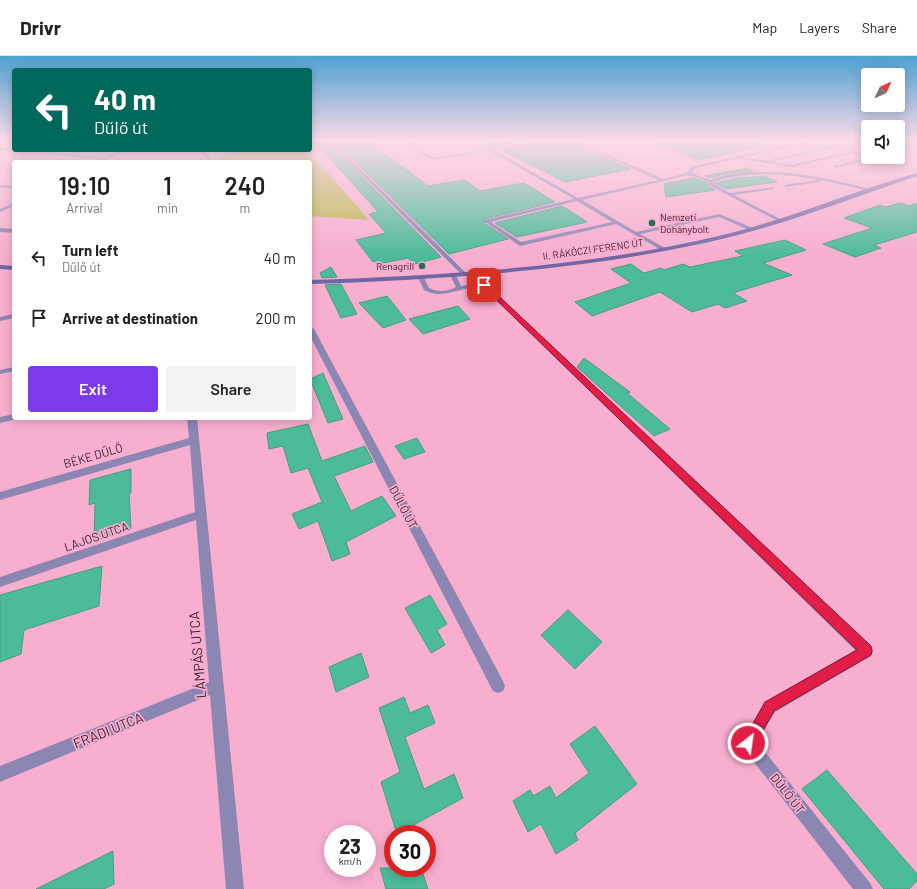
<!DOCTYPE html>
<meta charset="utf-8">
<style>
body{margin:0;font-family:Barlow,sans-serif;background:#f2f2f2;color:#222;height:100vh;display:flex;flex-direction:column;font-size:15px;white-space:nowrap}
*{box-sizing:border-box;margin:0}
p{font-size:13px;color:#767676}
.icon{flex:none;width:22px;height:22px;fill:none;stroke:currentColor;stroke-width:2;stroke-linecap:round;stroke-linejoin:round}
.map{position:relative;flex:1;overflow:hidden}
.sheet{position:absolute;left:12px;top:104px;width:300px;height:260px;display:flex;flex-direction:column;background:#fff;border-radius:4px;box-shadow:0 2px 10px #0003}
.sheet>*{flex:none}
.banner{position:absolute;left:12px;top:12px;width:300px;height:84px;border-radius:4px;box-shadow:0 2px 10px #0003;background:#00695c;color:#fff;overflow:hidden}
.needle{width:26px;rotate:46deg}
.tools{position:absolute;left:861px;top:12px;display:grid;gap:8px}
.tools a{display:grid;place-items:center;width:44px;height:44px;border-radius:4px;background:#fff;box-shadow:0 2px 10px #0003;font-size:20px}
.speed{position:absolute;left:324px;top:769px;display:flex;gap:8px;font-size:20px;font-weight:700;text-align:center}
.speed>*{display:grid;place-content:center;width:52px;height:52px;border-radius:50%;background:#fff;box-shadow:0 2px 10px #0003;line-height:1}
.speed small{font-size:10px;font-weight:400}
.speed .limit{border:6px solid #d22;background:#fff;color:#111}
.pin{position:absolute;display:grid;place-items:center;width:34px;height:34px;color:#fff;margin:-17px;border-radius:8px;box-shadow:0 2px 6px #0006}
.me{position:absolute;width:44px;margin:-22px;rotate:30deg;stroke-linejoin:round;filter:drop-shadow(0 0 3px #0008)}
.turn{display:flex;align-items:center;gap:14px;height:84px;padding:0 16px;font-size:18px}
.turn .icon{width:52px;height:52px;stroke-width:2.5}
.turn b{display:block;font-size:28px;line-height:34px}
.eta{display:flex;justify-content:space-evenly;align-items:center;height:68px;text-align:center}
.eta b{font-size:24px;font-weight:600;line-height:28px}
.cta{display:flex;gap:8px;margin-top:auto;padding:8px 16px}
.cta a{flex:1;height:46px;border-radius:4px;background:#7c3aed;color:#fff;font-size:16px;font-weight:600;line-height:46px;text-align:center}
.cta a+a{background:#f2f2f2;color:#222}
ul{padding:0;list-style:none}
li{display:flex;align-items:center;gap:12px;height:60px;padding:0 16px}
li div{flex:1}
li b{display:block;font-size:15px}
li em{font-style:normal}
header{display:flex;align-items:center;gap:24px;box-sizing:border-box;height:56px;padding:0 20px;background:#fff;border-bottom:1px solid #e0e0e0}
header strong{font-size:19px}
nav{display:flex;gap:22px;margin-inline-start:auto;font-size:14px}
.map>svg:first-child{display:block}
.green{fill:#b4b746}
.building{fill:#4bbb9a;stroke:#479e84}
.lines{fill:none;stroke-linecap:round;stroke-linejoin:round}
.service{fill:#8c86b2;fill-rule:evenodd}
.minor{fill:#8c86b2;fill-rule:evenodd}
.secondary{fill:#7066a5;fill-rule:evenodd}
.route{fill:#e11d48;stroke:#92132f}
.poi-dot{fill:#2b6a57;stroke:#f7aecf;stroke-width:1.5}
.labels{text-anchor:middle;dominant-baseline:central;stroke-width:3.5;stroke-linejoin:round;paint-order:stroke}
.far-poi-label{font-size:10px;fill:#402431;stroke:#f7aecf;text-anchor:start}
.far-street-label{font-size:10px;fill:#402431;stroke:#f7aecf}
.street-label{font-size:12px;fill:#402431;stroke:#f7aecf}
.near-street-label{font-size:14px;fill:#402431;stroke:#f7aecf}
</style>
<header>
<strong>Drivr</strong>
<nav><a>Map</a><a>Layers</a><a>Share</a></nav>
</header>
<div class="map">
<svg width="917" height="833" viewBox="0 0 917 833">
<rect width="100%" height="100%" fill="#f7aecf"/>
<polygon class="green" points="227,94 308,94 369,164 310,160 310,106 217,106"/>
<g class="building">
<polygon points="310,84 326,84 441,201 415,208 408,202 378,208 375,205 373,206 356,184 386,177 369,158 378,156 328,100"/>
<polygon points="333,84 367,84 428,130 465,124 480,135 524,127 555,146 485,163 484,167 508,183 449,198"/>
<polygon points="482,84 533,84 495,90"/>
<polygon points="551,84 564,84 630,113 565,126 502,94"/>
<polygon points="651,84 756,84 757,91 699,104 651,86"/>
<polygon points="747,112 753,115 728,117 711,122 705,120"/>
<polygon points="764,120 777,126 726,133 715,127 739,122"/>
<polygon points="694,122 708,127 709,131 715,134 666,141 664,128"/>
<polygon points="901,147 909,150 917,147 917,176 874,189 881,192 855,201 823,188 872,172 844,162 880,149 885,151"/>
<polygon points="562,150 587,166 517,181 495,167"/>
<polygon points="785,184 806,194 763,207 792,219 733,237 747,245 725,252 718,248 692,256 660,236 592,260 575,246 631,227 611,213 631,208 644,217 661,212 664,214 683,208 690,211 743,200 735,195"/>
<polygon points="331,211 337,221 322,222 320,217"/>
<polygon points="341,228 357,258 341,262 325,229"/>
<polygon points="387,240 406,264 383,272 359,247"/>
<polygon points="458,250 470,263 423,278 409,263"/>
<polygon points="584,302 630,336 627,337 670,373 654,380 577,311"/>
<polygon points="323,317 343,363 328,367 310,323"/>
<polygon points="308,368 322,405 365,390 373,406 334,420 351,455 382,440 396,460 346,486 350,498 332,505 318,465 299,473 292,458 322,446 308,412 291,417 283,390 269,393 267,377"/>
<polygon points="417,382 425,396 404,403 395,390"/>
<polygon points="131,413 131,437 129,437 131,473 94,485 95,447 89,449 90,424"/>
<polygon points="102,510 99,550 24,574 21,598 0,606 0,539"/>
<polygon points="430,539 447,568 437,574 445,589 431,597 405,552"/>
<polygon points="568,554 602,586 575,613 541,579"/>
<polygon points="361,597 369,621 336,636 329,611"/>
<polygon points="404,641 410,657 428,649 435,667 405,681 424,733 454,718 463,742 397,778 381,726 400,716 379,652"/>
<polygon points="595,670 637,728 575,777 578,784 556,798 541,768 528,776 513,745 530,734 533,740 550,730 556,742 589,717 570,688"/>
<polygon points="827,714 917,818 917,825 909,833 884,833 802,733"/>
<polygon points="113,795 114,828 104,833 36,833"/>
<polygon points="380,812 421,812 428,833 386,833"/>
</g>
<g class="lines">
<g class="service">
<path d="M402,84H407L433,102L487,93L472,84C480,84 485,92 493,92C512,92 530,84 550,84L494,94L578,142L659,124L568,84H573L663,123L687,117L690,113L695,110L812,84H820L696,112L691,117L711,124L728,118L748,116L791,117L833,124L873,134L871,135L821,124L819,126L786,131L784,129L819,124C783,117 748,115 713,126L714,128L730,137L775,131L773,133L734,139L782,164V165L780,166L710,130L709,126L689,119L582,144L636,176L719,158L753,172V174H749L719,161L640,178L665,192L666,193L663,195L616,168L520,190L485,166V164L574,143L490,95L432,104ZM577,145L612,166L521,186L491,166Z"/>
<polygon points="835,89 836,91 771,106 792,109 849,96 846,94 848,93 871,101 869,104 835,112 834,110 867,102 853,97 792,111 741,103 743,102 768,105 770,104"/>
<polygon points="0,92 14,93 16,94 0,94"/>
<path d="M17,94C46,94 74,100 102,101C110,102 117,94 126,94L102,106L99,105L101,104Z"/>
<path d="M196,94C204,94 208,97 212,104L210,106H206L208,104L205,99Z"/>
<polygon points="0,129 14,130 14,132 0,131"/>
<polygon points="14,147 14,150 0,156 0,153"/>
<polygon points="0,172 14,173 14,177 0,176"/>
<path d="M453,217L456,219L461,230L484,227L487,229L484,231C477,232 468,231 461,234C448,237 437,241 424,234L418,221L423,220L429,232C437,236 447,236 456,231L450,219Z"/>
</g>
<g class="minor">
<polygon points="327,84 331,84 466,217 466,219 462,219"/>
<polygon points="482,228 486,228 871,590 873,595 871,600 775,656 757,686 870,827 873,833 853,833 743,692 741,687 765,646 855,594 482,230"/>
<polygon points="14,258 14,262 0,265 0,261"/>
<polygon points="310,271 314,273 503,625 505,630 503,635 498,637 493,635 310,280"/>
<polygon points="14,311 14,315 0,318 0,314"/>
<polygon points="14,358 14,362 18,362 17,363 0,367 0,361"/>
<polygon points="187,362 197,362 244,833 226,833 210,639 0,726 0,710 209,626 196,464 0,531 0,521 195,456 190,389 0,444 0,436 189,382"/>
</g>
<g class="secondary">
<path d="M917,117V120C855,141 794,165 730,181C595,214 450,223 310,228V224C449,219 591,211 727,178C792,162 853,135 917,117Z"/>
<polygon points="0,209 14,210 14,214 0,213"/>
</g>
</g>
<linearGradient id="sky" x2="0" y2="1"><stop stop-color="#4da1d1"/><stop offset="0.42" stop-color="#fbdbe9"/><stop offset="1" stop-color="#fbdbe9" stop-opacity="0"/></linearGradient>
<rect width="917" height="201" fill="url(#sky)"/>
<polygon class="route" points="482,228 486,228 871,590 872,595 871,599 774,655 753,692 748,694 744,692 742,687 765,646 857,594 482,230"/>
<g class="poi-dot">
<circle cx="652" cy="167" r="4"/>
<circle cx="422" cy="210" r="4"/>
</g>
<g class="labels">
<g class="far-poi-label">
<text x="660" y="161">Nemzeti<tspan x="660" dy="12">Dohánybolt</tspan></text>
<text x="414" y="210" text-anchor="end">Renagrill</text>
</g>
<g class="far-street-label">
<text transform="translate(593 193) rotate(-8)">II. RÁKÓCZI FERENC ÚT</text>
</g>
<g class="street-label">
<text transform="translate(93 399) rotate(-16)">BÉKE DŰLŐ</text>
<text transform="translate(404 451) rotate(62)">DŰLŐ ÚT</text>
<text transform="translate(96 480) rotate(-19)">LAJOS UTCA</text>
<text transform="translate(788 737) rotate(52)">DŰLŐ ÚT</text>
</g>
<g class="near-street-label">
<text transform="translate(197 599) rotate(-95)">LÁMPÁS UTCA</text>
<text transform="translate(108 674) rotate(-22)">FRADI UTCA</text>
</g>
</g>
</svg>
<div class="tools">
<a><svg class="needle" viewBox="-14 -14 28 28"><path d="M0-13l5 13h-10z" fill="#e53935"/><path d="M0 13l5-13h-10z" fill="#767676"/></svg></a>
<a><svg class="icon" aria-label="sound" viewBox="0 0 24 24"><path d="M4 9h4l5-4v14l-5-4H4zM17 9q2 3 0 6"/></svg></a>
</div>
<div class="speed"><div>23<small>km/h</small></div><div class="limit">30</div></div>
<div class="pin" style="left:484px;top:229px;background:#d93025"><svg class="icon" aria-label="arrive" viewBox="0 0 24 24"><path d="M6 21V4h12l-3 4 3 4H6"/></svg></div>
<svg class="me" style="left:748px;top:687px" viewBox="-20 -20 40 40"><circle r="17" fill="#e11d48" stroke="#fff" stroke-width="3"/><path d="M0-11L8 9 0 5-8 9z" fill="#fff"/></svg>
<div class="banner">
<div class="turn"><svg class="icon" aria-label="left" viewBox="0 0 24 24"><path d="M17 20v-9H6M10 6l-5 5 5 5"/></svg><div><b>40 m</b>Dűlő út</div></div>
</div>
<section class="sheet">
<div class="eta">
<div><b>19:10</b><p>Arrival</p></div>
<div><b>1</b><p>min</p></div>
<div><b>240</b><p>m</p></div>
</div>
<ul>
<li><svg class="icon" aria-label="left" viewBox="0 0 24 24"><path d="M17 20v-9H6M10 6l-5 5 5 5"/></svg><div><b>Turn left</b><p>Dűlő út</p></div><em>40 m</em></li>
<li><svg class="icon" aria-label="arrive" viewBox="0 0 24 24"><path d="M6 21V4h12l-3 4 3 4H6"/></svg><div><b>Arrive at destination</b></div><em>200 m</em></li>
</ul>
<div class="cta"><a>Exit</a><a>Share</a></div>
</section>
</div>
